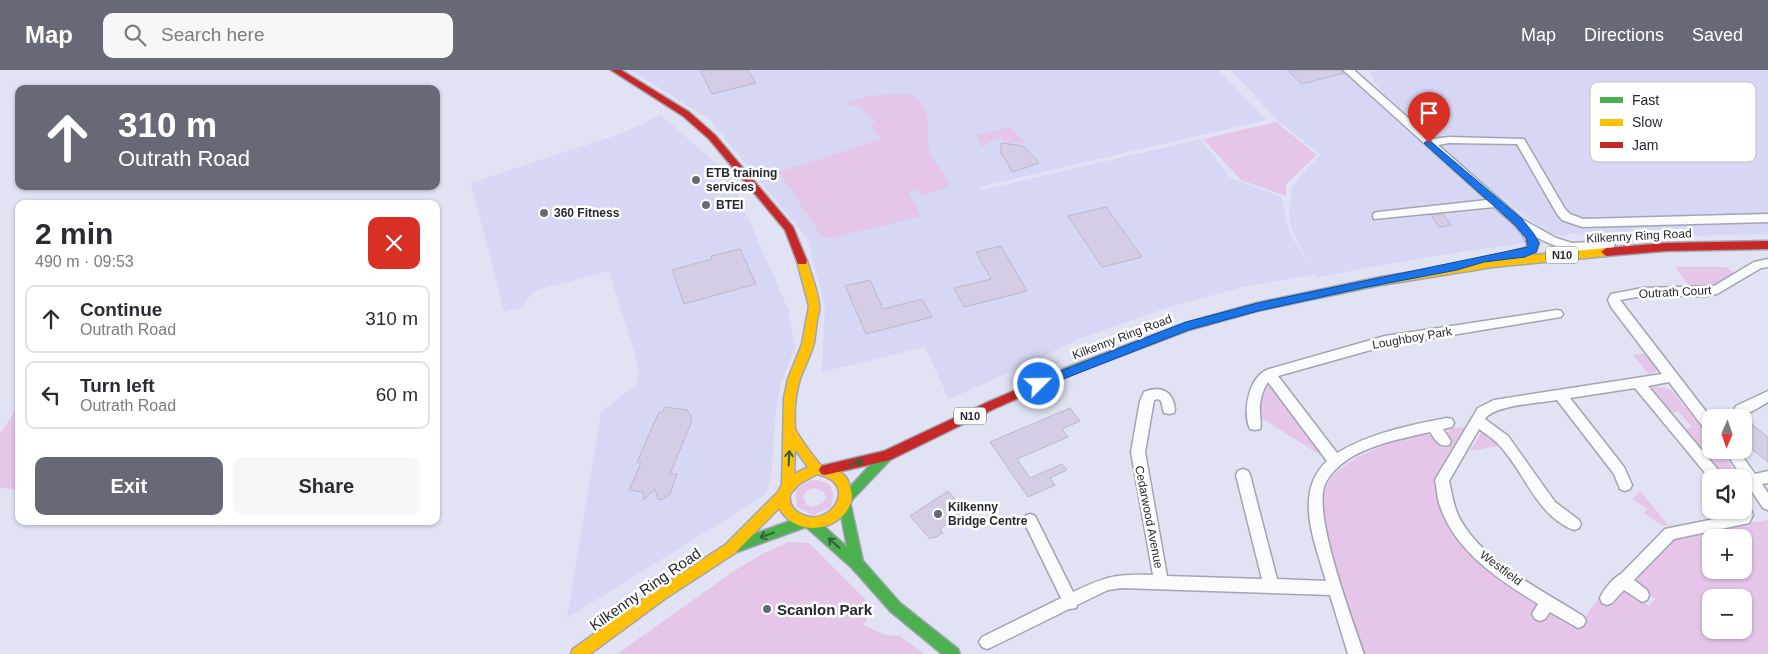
<!DOCTYPE html>
<meta charset="utf-8">
<style>
body{margin:0;font-family:Arial,sans-serif;background:#f7f7f7;color:#2b2b33;height:100vh;display:flex;flex-direction:column;font-size:19px;white-space:nowrap}
*{box-sizing:border-box;margin:0}
p{font-size:16px;color:#7c7c81}
.icon{flex:none;width:28px;height:28px;fill:none;stroke:currentColor;stroke-width:2;stroke-linecap:round;stroke-linejoin:round}
.map{position:relative;flex:1;overflow:hidden}
.side{position:absolute;left:15px;top:130px;width:425px;height:325px;display:flex;flex-direction:column;background:#fff;border-radius:10px;box-shadow:0 1px 4px #0004}
.side>*{flex:none}
.banner{position:absolute;left:15px;top:15px;width:425px;height:105px;border-radius:10px;box-shadow:0 1px 4px #0004;background:#686976;color:#fff;overflow:hidden}
.needle{width:32px;rotate:182deg}
.buttons{position:absolute;left:1702px;top:339px;display:grid;gap:10px}
.buttons a{display:grid;place-items:center;width:50px;height:50px;border-radius:10px;background:#fff;box-shadow:0 1px 4px #0004;font-size:25px}
.pin{position:absolute;display:grid;place-items:center;width:42px;height:42px;color:#fff;margin:-51px -21px;border-radius:50% 50% 50% 0;rotate:-45deg;box-shadow:0 0 5px #0007}
.pin .icon{rotate:45deg}
.me{position:absolute;width:55px;margin:-28px;rotate:67deg;stroke-linejoin:round;filter:drop-shadow(0 0 4px #0008)}
.turn{display:flex;align-items:center;gap:18px;height:105px;padding:0 20px;font-size:22px}
.turn .icon{width:65px;height:65px;stroke-width:2.5}
.turn b{display:block;font-size:35px;line-height:42px}
.round{display:grid;place-items:center;flex:none;width:52px;height:52px;border-radius:10px;background:#f7f7f7}
.overview{display:flex;align-items:center;justify-content:space-between;height:85px;padding:0 20px}
h1{font-size:30px;font-weight:700;line-height:38px}
.primary-button{display:flex;gap:10px;margin-top:auto;padding:10px 20px}
.primary-button a{flex:1;height:58px;border-radius:10px;background:#686976;color:#fff;font-size:20px;font-weight:700;line-height:58px;text-align:center}
.primary-button a+a{background:#f7f7f7;color:#2b2b33}
ul{padding:0;list-style:none}
li{display:flex;align-items:center;gap:15px;height:68px;margin:0 10px 8px;padding:0 10px;border:2px solid #e1e1e2;border-radius:10px}
li div{flex:1}
li b{display:block;font-size:19px}
li em{font-style:normal}
header{display:flex;align-items:center;gap:30px;box-sizing:border-box;height:70px;padding:0 25px;background:#686976;color:#fff}
header strong{font-size:24px}
nav{display:flex;gap:28px;margin-inline-start:auto;font-size:18px}
.search{width:350px;height:45px;background:#f7f7f7;display:flex;align-items:center;gap:12px;box-sizing:border-box;padding:0 18px;border-radius:10px;color:#7c7c81;font-size:19px}
.map>svg:first-child{display:block}
.built{fill:#d5d7f4}
.green{fill:#e5c5e8;fill-rule:evenodd}
.building{fill:#d5cde5;stroke:#bbb9c6}
.lines{fill:none;stroke-linecap:round;stroke-linejoin:round}
.street-casing{stroke:#a3a4b2;stroke-width:3}
.fast-casing{stroke:#a3a4b2;stroke-width:3}
.slow-casing{stroke:#a3a4b2;stroke-width:3}
.jam-casing{stroke:#a3a4b2;stroke-width:3}
.street{fill:#fafbfd;fill-rule:evenodd}
.fast{fill:#4caf50;fill-rule:evenodd}
.slow{fill:#ffc107;fill-rule:evenodd}
.jam{fill:#c62828;fill-rule:evenodd}
.oneway{stroke:#365e3f}
.route{fill:#1a73e8;stroke:#114b97}
.poi-dot{fill:#686976;stroke:#fff;stroke-width:2}
.labels{text-anchor:middle;dominant-baseline:central;stroke-width:5;stroke-linejoin:round;paint-order:stroke}
.shield{fill:#fff;stroke:#686870;stroke-width:1}
.shield-label{font-size:11px;font-weight:bold;fill:#272833}
.poi-label{font-size:12px;font-weight:bold;fill:#272833;stroke:#fff;text-anchor:start}
.street-label{font-size:12px;fill:#272833;stroke:#fff}
.near-street-label{font-size:15px;fill:#272833;stroke:#fff}
.near-poi-label{font-size:15px;font-weight:bold;fill:#272833;stroke:#fff;text-anchor:start}
.key{fill:#fff;stroke:#bebec2;stroke-width:1}
.key-label{font-size:14px;fill:#272833}
</style>
<header>
<strong>Map</strong>
<div class="search"><svg class="icon" aria-label="search" viewBox="0 0 24 24"><circle cx="10" cy="10" r="6"/><path d="M15 15l6 6"/></svg>Search here</div>
<nav><a>Map</a><a>Directions</a><a>Saved</a></nav>
</header>
<div class="map">
<svg width="1768" height="584" viewBox="0 0 1768 584">
<rect width="100%" height="100%" fill="#e1e2f3"/>
<g class="built">
<polygon points="631,0 825,0 826,3 828,2 827,0 1218,0 1266,50 979,117 982,120 1201,69 1229,107 1281,127 1290,164 1310,196 1291,157 1289,139 1292,117 1310,95 1321,85 1278,51 1231,0 1342,0 1526,168 1525,173 1435,186 1317,207 1315,204 1243,217 1166,238 1078,269 1029,294 949,329 925,277 822,302 825,235 807,168 709,49"/>
<polygon points="1380,0 1768,0 1768,164 1600,168 1574,163 1562,166 1544,161 1480,110 1381,21 1369,3"/>
<polygon points="661,45 729,105 788,239 795,278 781,312 776,340 771,407 765,425 567,548 601,342 636,315 639,304 636,288 609,201 537,220 531,224 523,237 504,242 471,113 623,63"/>
</g>
<g class="green">
<path d="M908,24C938,37 922,60 930,82C935,93 943,102 949,112L948,116L941,120L920,125L917,120L909,122L921,146L840,166L823,168L779,102L881,69L870,55L876,53L859,35L851,36L848,31L875,25Z"/>
<polygon points="1276,52 1317,85 1286,114 1286,126 1241,110 1203,69"/>
<polygon points="1011,57 1024,73 1003,72 1004,70 997,68 982,77 976,65"/>
<polygon points="1676,197 1726,197 1736,204 1711,218 1691,219"/>
<polygon points="1647,283 1658,296 1656,302 1649,304 1633,285"/>
<polygon points="1265,316 1271,316 1274,318 1325,385 1322,386 1261,348 1259,343"/>
<polygon points="1656,316 1671,320 1711,370 1711,380 1720,380 1739,407 1724,407 1682,360 1692,357 1678,341 1667,343 1653,323 1653,317"/>
<polygon points="19,335 19,421 0,417 0,364"/>
<path d="M1467,357L1438,403L1436,414L1446,449L1536,530L1537,536L1530,545L1541,553L1553,542L1579,556L1600,526L1613,535L1626,521H1629L1649,536L1655,529L1635,514V511L1675,467L1768,450V584H1361C1350,550 1315,453 1324,422C1332,390 1396,369 1425,364L1434,367L1443,378L1451,376L1445,366C1448,357 1459,358 1467,357ZM1711,468H1744V500H1711ZM1711,528H1744V560H1711Z"/>
<polygon points="1481,363 1484,363 1498,376 1470,381"/>
<path d="M812,410C832,410 837,421 830,438L813,445L797,437L796,420L800,416ZM813,418L823,421L826,427L823,433L813,437L807,435L803,427L806,421Z"/>
<polygon points="1640,421 1668,455 1663,456 1644,443 1647,439 1632,429"/>
<path d="M789,472L809,473L865,529C871,538 870,547 863,555L886,565L900,566L924,584H617L734,501L762,484Z"/>
</g>
<g class="building">
<polygon points="700,0 748,0 756,13 712,24"/>
<polygon points="1287,0 1341,0 1344,3 1302,14"/>
<polygon points="1001,73 1018,75 1026,78 1039,93 1012,102 1003,85 1001,85"/>
<polygon points="1106,137 1142,187 1102,197 1068,146"/>
<polygon points="1443,144 1451,155 1439,157 1431,145"/>
<polygon points="1001,176 1027,221 964,237 954,218 991,209 976,182"/>
<polygon points="740,179 756,214 684,234 672,200 712,189 711,186"/>
<polygon points="870,210 883,239 922,229 932,247 866,264 845,216"/>
<polygon points="665,337 687,340 692,348 691,353 670,404 677,404 670,424 662,430 658,429 655,419 644,430 643,422 629,420 641,393 637,392 655,351 659,342 662,343"/>
<polygon points="1070,338 1080,351 1062,359 1068,367 1017,389 1030,408 1062,394 1067,400 1050,408 1055,415 1028,427 990,372"/>
<polygon points="1744,348 1768,367 1768,392 1744,373"/>
<polygon points="948,421 966,441 940,459 943,463 934,468 933,467 930,469 910,446"/>
</g>
<g class="lines">
<g class="street-casing">
<g id="street">
<path d="M1343,0H1354L1432,69L1449,67L1524,69L1565,139L1570,144L1583,149L1768,144V152L1582,157L1562,150L1557,144L1517,74L1449,73L1438,75L1522,149L1556,168L1572,173L1609,171L1615,175L1613,178C1586,186 1558,179 1534,166L1539,173L1536,182L1525,187L1510,188L1508,185L1510,182L1527,177C1528,163 1504,146 1494,137L1374,149L1373,146L1374,143L1378,142L1487,130Z"/>
<path d="M1768,189V197L1761,198L1717,224L1706,226H1643L1620,230L1711,348V362L1706,361L1669,312L1648,316L1725,408H1711V410L1635,318L1570,328L1624,397L1632,415L1630,419L1625,421L1620,419L1614,404L1557,330C1540,333 1494,335 1485,349L1508,366L1555,432L1579,450L1581,454L1579,458L1574,460C1536,446 1524,400 1498,374C1493,368 1485,364 1479,359L1449,411C1452,423 1453,435 1459,447C1481,491 1544,521 1583,546L1586,551L1583,556L1578,558L1550,542L1545,549L1540,551L1535,549L1532,544L1538,534C1498,509 1454,481 1439,433C1437,426 1437,418 1435,410L1478,338L1494,330L1662,304L1611,237L1608,230L1611,224L1643,218L1714,216L1754,192Z"/>
<path d="M1557,240L1561,241L1563,244L1561,247L1385,276L1278,306L1337,383C1370,363 1410,355 1447,348L1452,349L1454,353L1452,357L1443,359L1451,371L1449,375C1439,378 1435,369 1430,362C1396,370 1345,378 1326,412C1310,439 1353,551 1364,584H1348L1330,525L1121,518L1108,520L1077,535L1076,538L1069,539L992,577L987,579L982,577L979,572L982,567L1061,528L1023,450L1025,446L1030,444L1035,446L1073,522C1107,506 1115,504 1153,505L1131,382L1140,331L1144,322C1161,315 1173,321 1175,339L1174,343L1169,344L1164,343L1161,331L1158,329L1154,330L1145,382L1167,506L1262,509L1236,405L1238,401L1243,399L1248,401L1250,405L1277,509L1326,511C1315,473 1293,422 1327,391L1268,312C1262,321 1259,332 1260,343C1260,349 1262,353 1260,359L1255,360L1250,359C1242,341 1249,306 1269,299L1385,266Z"/>
<path d="M1768,321V332C1759,337 1746,347 1736,344L1734,340L1736,336Z"/>
<polygon points="1724,380 1738,380 1755,404 1768,401 1768,413 1762,414 1768,423 1768,440 1763,438"/>
<path d="M1744,433L1749,435L1753,445L1749,453L1674,469L1634,510L1647,520L1649,525L1647,530L1642,532L1624,520L1612,533L1607,535L1602,533L1600,528C1603,520 1614,507 1621,504L1665,459L1739,444L1737,440H1744Z"/>
</g>
</g>
<g class="fast-casing">
<g id="fast">
<polygon points="1381,207 1385,208 1386,211 1385,214 1257,241 1189,260 1067,306 1063,305 1061,302 1063,299 1186,253 1257,233"/>
<polygon points="886,381 890,382 892,386 890,390 850,432 863,491 900,533 958,579 960,584 942,584 890,541 852,498 806,457 737,482 732,480 731,476 732,472 804,446 816,449 847,477 839,434 840,428 882,382"/>
</g>
</g>
<g class="slow-casing">
<g id="slow">
<polygon points="1606,178 1611,182 1606,186 1493,197 1381,215 1376,211 1381,207 1493,189"/>
<path d="M802,187L807,191C811,205 818,221 819,235C820,240 818,246 817,250C816,258 815,266 814,273C811,285 804,297 800,309C795,324 794,342 795,358C796,363 817,392 821,395C836,403 846,398 851,420C859,452 801,477 779,438L735,483L666,528L590,584H571L573,579L656,520L725,475L778,422L782,415L784,328L788,309L802,274L809,236L797,191ZM795,379L808,397L794,404ZM817,404C863,413 827,465 796,441C790,436 789,431 790,424L799,414Z"/>
</g>
</g>
<g class="jam-casing">
<g id="jam">
<polygon points="611,0 621,0 689,42 715,65 793,157 807,191 806,194 798,194 785,160 709,69 683,46"/>
<polygon points="1768,171 1768,179 1666,181 1606,186 1601,182 1606,178 1666,173"/>
<polygon points="1067,298 1071,299 1073,302 1071,305 996,338 890,390 825,405 821,404 819,400 821,396 825,395 884,381 988,332"/>
</g>
</g>
<use href="#street" class="street"/>
<use href="#fast" class="fast"/>
<use href="#slow" class="slow"/>
<use href="#jam" class="jam"/>
</g>
<defs><path id="oneway-shaft" d="M-6 0H5M1.5-3L5.5 0L1.5 3" fill="none" stroke-width="1.6" stroke-linecap="round" stroke-linejoin="round" transform="scale(1.25)"/></defs>
<g class="oneway">
<use href="#oneway-shaft" transform="translate(789 388) rotate(-87)"/>
<use href="#oneway-shaft" transform="translate(856 393) rotate(-13)"/>
<use href="#oneway-shaft" transform="translate(767 465) rotate(160)"/>
<use href="#oneway-shaft" transform="translate(834 473) rotate(-139)"/>
</g>
<polygon class="route" points="1429,70 1522,149 1534,164 1539,173 1536,182 1525,187 1484,192 1457,200 1362,218 1258,241 1188,260 1043,317 1035,317 1033,314 1035,311 1186,252 1258,233 1528,177 1526,168 1514,154 1426,75 1424,73"/>
<g class="poi-dot">
<circle cx="696" cy="110" r="5"/>
<circle cx="706" cy="135" r="5"/>
<circle cx="544" cy="143" r="5"/>
<circle cx="938" cy="444" r="5"/>
<circle cx="767" cy="539" r="5"/>
</g>
<g class="labels">
<g class="shield">
<rect x="1546" y="176.5" width="32" height="17" rx="4"/>
<rect x="954" y="337.5" width="32" height="17" rx="4"/>
</g>
<g class="shield-label">
<text x="1562" y="185">N10</text>
<text x="970" y="346">N10</text>
</g>
<g class="poi-label">
<text x="706" y="103">ETB training<tspan x="706" dy="14">services</tspan></text>
<text x="716" y="135">BTEI</text>
<text x="554" y="143">360 Fitness</text>
<text x="948" y="437">Kilkenny<tspan x="948" dy="14">Bridge Centre</tspan></text>
</g>
<g class="street-label">
<text transform="translate(1639 166) rotate(-3)">Kilkenny Ring Road</text>
<text transform="translate(1675 222) rotate(-3)">Outrath Court</text>
<text transform="translate(1122 267) rotate(-21)">Kilkenny Ring Road</text>
<text transform="translate(1412 268) rotate(-10)">Loughboy Park</text>
<text transform="translate(1149 447) rotate(79)">Cedarwood Avenue</text>
<text transform="translate(1501 498) rotate(37)">Westfield</text>
</g>
<g class="near-street-label">
<text transform="translate(645 519) rotate(-35)">Kilkenny Ring Road</text>
</g>
<g class="near-poi-label">
<text x="777" y="539">Scanlon Park</text>
</g>
</g>
<rect x="1590" y="12" width="166" height="80" rx="8" class="key"/>
<rect x="1600" y="27" width="23" height="6" fill="#4caf50"/>
<rect x="1600" y="49" width="23" height="7" fill="#ffc107"/>
<rect x="1600" y="72" width="23" height="6" fill="#c62828"/>
<g class="key-label">
<text x="1632" y="35">Fast</text>
<text x="1632" y="57">Slow</text>
<text x="1632" y="80">Jam</text>
</g>
</svg>
<div class="buttons">
<a><svg class="needle" viewBox="-14 -14 28 28"><path d="M0-13l5 13h-10z" fill="#e53935"/><path d="M0 13l5-13h-10z" fill="#7c7c81"/></svg></a>
<a><svg class="icon" aria-label="sound" viewBox="0 0 24 24"><path d="M4 9h4l5-4v14l-5-4H4zM17 9q2 3 0 6"/></svg></a>
<a>+</a>
<a>−</a>
</div>
<div class="pin" style="left:1429px;top:73px;background:#d93025"><svg class="icon" aria-label="arrive" viewBox="0 0 24 24"><path d="M6 21V4h12l-3 4 3 4H6"/></svg></div>
<svg class="me" style="left:1039px;top:314px" viewBox="-20 -20 40 40"><circle r="17" fill="#1a73e8" stroke="#fff" stroke-width="3"/><path d="M0-11L8 9 0 5-8 9z" fill="#fff"/></svg>
<div class="banner">
<div class="turn"><svg class="icon" aria-label="ahead" viewBox="0 0 24 24"><path d="M12 20V5M6 11l6-6 6 6"/></svg><div><b>310 m</b>Outrath Road</div></div>
</div>
<section class="side">
<div class="overview"><div><h1>2 min</h1><p>490 m · 09:53</p></div><a class="round" style="background:#d93025;color:#fff"><svg class="icon" aria-label="close" viewBox="0 0 24 24"><path d="M6 6l12 12M18 6L6 18"/></svg></a></div>
<ul>
<li><svg class="icon" aria-label="ahead" viewBox="0 0 24 24"><path d="M12 20V5M6 11l6-6 6 6"/></svg><div><b>Continue</b><p>Outrath Road</p></div><em>310 m</em></li>
<li><svg class="icon" aria-label="left" viewBox="0 0 24 24"><path d="M17 20v-9H6M10 6l-5 5 5 5"/></svg><div><b>Turn left</b><p>Outrath Road</p></div><em>60 m</em></li>
</ul>
<div class="primary-button"><a>Exit</a><a>Share</a></div>
</section>
</div>
